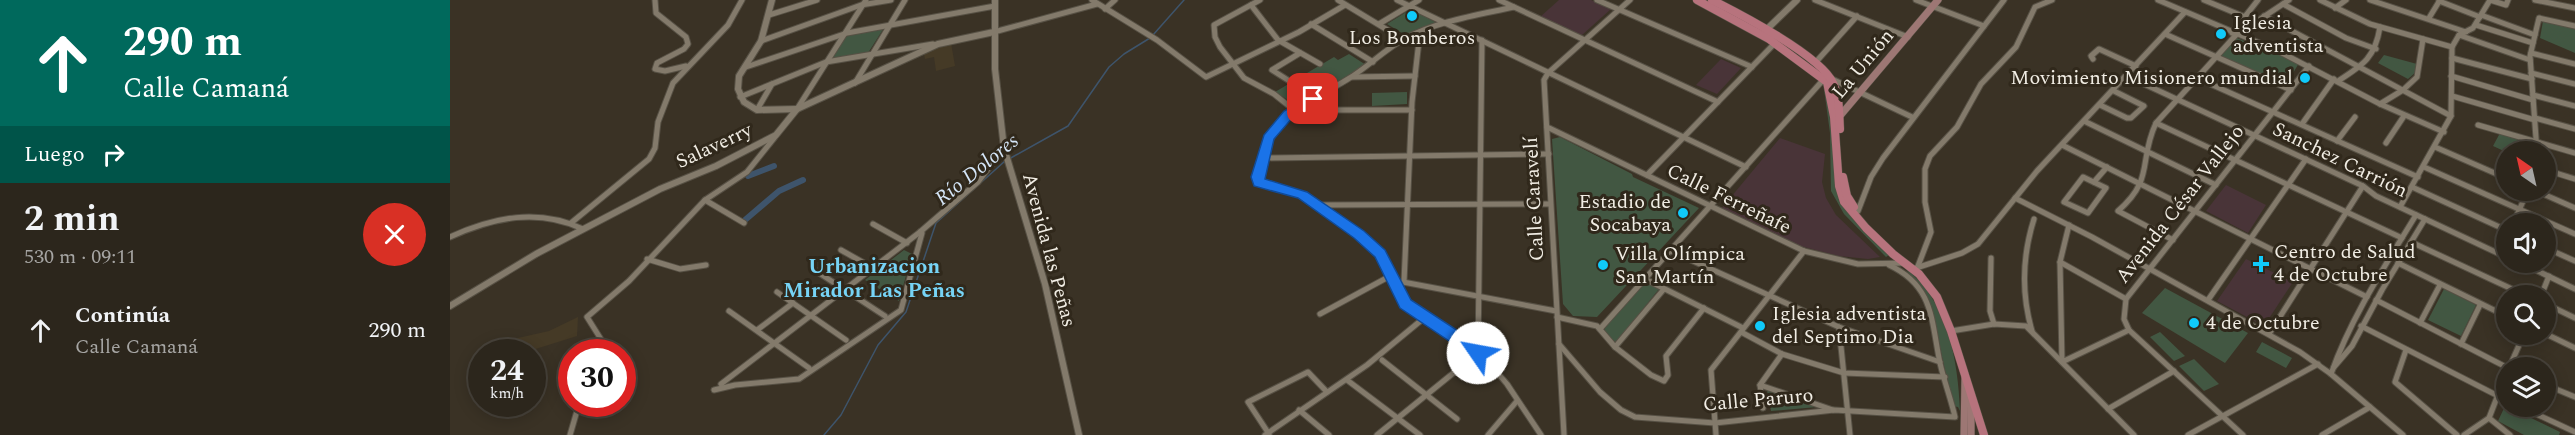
<!DOCTYPE html>
<html lang="es">
<meta charset="utf-8">
<style>
body{margin:0;font-family:Spectral,serif;background:#342e25;color:#f1f3f6;height:100vh;display:flex;flex-direction:column;font-size:22px;white-space:nowrap}
*{box-sizing:border-box;margin:0}
p{font-size:20px;color:#a6a5a3}
.icon{flex:none;width:33px;height:33px;fill:none;stroke:currentColor;stroke-width:2;stroke-linecap:round;stroke-linejoin:round}
.map{position:relative;flex:1;overflow:hidden}
.sheet{display:flex;flex-direction:column;background:#2c261c;width:450px}
.sheet>*{flex:none}
.guide{background:#00695c;color:#fff;overflow:hidden}
.needle{width:39px;rotate:326deg}
.buttons{position:absolute;left:2046px;top:141px;display:grid;gap:12px}
.buttons a{display:grid;place-items:center;width:60px;height:60px;border-radius:50%;background:#2c261c;box-shadow:0 3px 15px #0003,0 0 0 2px #48433b;font-size:30px}
.speed{position:absolute;left:18px;top:339px;display:flex;gap:12px;font-size:30px;font-weight:700;text-align:center}
.speed>*{display:grid;place-content:center;width:78px;height:78px;border-radius:50%;background:#2c261c;box-shadow:0 3px 15px #0003,0 0 0 2px #48433b;line-height:1}
.speed small{font-size:15px;font-weight:400}
.speed .limit{border:9px solid #d22;background:#fff;color:#111}
.pin{position:absolute;display:grid;place-items:center;width:51px;height:51px;color:#fff;margin:-26px;border-radius:12px;box-shadow:0 3px 9px #0006}
.me{position:absolute;width:66px;margin:-33px;rotate:303deg;stroke-linejoin:round;filter:drop-shadow(0 0 4px #0008)}
.turn{display:flex;align-items:center;gap:21px;height:126px;padding:0 24px;font-size:27px}
.turn .icon{width:78px;height:78px;stroke-width:2.5}
.turn b{display:block;font-size:42px;line-height:51px}
.then{display:flex;align-items:center;height:57px;padding:0 24px;background:#0003;gap:12px;font-size:22px}
.round{display:grid;place-items:center;flex:none;width:63px;height:63px;border-radius:32px;background:#342e25}
.summary{display:flex;align-items:center;justify-content:space-between;height:102px;padding:0 24px}
h1{font-size:36px;font-weight:700;line-height:45px}
ul{padding:0;list-style:none}
li{display:flex;align-items:center;gap:18px;height:90px;padding:0 24px}
li div{flex:1}
li b{display:block;font-size:22px}
li em{font-style:normal}
main{display:flex;flex:1;min-height:0}
.map>svg:first-child{display:block}
.built{fill:#453a26}
.education{fill:#493438}
.green{fill:#425742}
.lines{fill:none;stroke-linecap:round;stroke-linejoin:round}
.stream{stroke:#3e546b;stroke-width:1.5}
.canal{stroke:#3e546b;stroke-width:6}
.minor-casing{stroke:#575145;stroke-width:7}
.tertiary-casing{stroke:#575145;stroke-width:8}
.secondary-casing{stroke:#575145;stroke-width:8}
.primary-casing{stroke:#575145;stroke-width:9}
.minor{stroke:#837a6b;stroke-width:5}
.tertiary{stroke:#837a6b;stroke-width:6}
.secondary{stroke:#9d7774;stroke-width:7}
.primary{stroke:#b7737d;stroke-width:8}
.route{fill:#1a73e8;stroke:#114b97;stroke-width:1.5}
.poi-dot{fill:#10cafa;stroke:#30281b;stroke-width:2}
.labels{text-anchor:middle;dominant-baseline:central;stroke-width:6;stroke-linejoin:round;paint-order:stroke}
.poi-label{font-size:20px;fill:#f1ede4;stroke:#30281b;text-anchor:start}
.street-label{font-size:20px;fill:#f1ede4;stroke:#30281b}
.water-label{font-size:21px;font-style:italic;fill:#d5e6f8;stroke:#30281b}
.neighbourhood-label{font-size:21px;font-weight:bold;fill:#76d3f5;stroke:#30281b}
</style>
<main>
<section class="sheet">
<div class="guide">
<div class="turn"><svg class="icon" aria-label="ahead" viewBox="0 0 24 24"><path d="M12 20V5M6 11l6-6 6 6"/></svg><div><b>290 m</b>Calle Camaná</div></div>
<div class="then">Luego<svg class="icon" aria-label="right" viewBox="0 0 24 24"><path d="M7 20v-9h11M14 6l5 5-5 5"/></svg></div>
</div>
<div class="summary"><div><h1>2 min</h1><p>530 m · 09:11</p></div><a class="round" style="background:#d93025;color:#fff"><svg class="icon" aria-label="close" viewBox="0 0 24 24"><path d="M6 6l12 12M18 6L6 18"/></svg></a></div>
<ul>
<li><svg class="icon" aria-label="ahead" viewBox="0 0 24 24"><path d="M12 20V5M6 11l6-6 6 6"/></svg><div><b>Continúa</b><p>Calle Camaná</p></div><em>290 m</em></li>
</ul>
</section>
<div class="map">
<svg width="2125" height="435" viewBox="0 0 2125 435">
<rect width="100%" height="100%" fill="#3a3225"/>
<g class="built">
<polygon points="501,43 505,66 486,71 484,57 475,59 474,54"/>
<polygon points="128,317 127,336 76,352 40,352 33,346 99,331"/>
</g>
<g class="education">
<polygon points="1109,0 1141,0 1161,9 1132,35 1090,17"/>
<polygon points="1271,59 1291,68 1267,94 1246,85"/>
<polygon points="1330,138 1375,154 1372,182 1376,198 1386,215 1430,257 1418,259 1389,256 1342,244 1271,209"/>
<polygon points="1776,185 1816,205 1798,233 1756,211"/>
<polygon points="1796,259 1843,282 1814,326 1767,301"/>
</g>
<g class="green">
<polygon points="961,9 989,24 957,36 937,24"/>
<polygon points="2093,21 2125,28 2125,53 2090,38"/>
<polygon points="434,28 418,53 379,61 396,36"/>
<polygon points="1787,38 1849,63 1836,85 1770,56"/>
<polygon points="899,54 916,65 848,106 825,92 884,57 888,60"/>
<polygon points="1934,55 1967,64 1966,72 1958,79 1928,63"/>
<polygon points="1374,89 1377,89 1386,183 1404,219 1439,255 1436,257 1394,214 1381,191 1380,133"/>
<polygon points="957,92 957,104 922,106 922,93"/>
<polygon points="2050,133 2083,143 2083,151 2056,152 2043,146"/>
<polygon points="1110,137 1182,174 1183,177 1249,208 1147,317 1123,316 1113,304 1102,139"/>
<polygon points="454,250 462,254 449,301 415,280"/>
<path d="M1455,268C1498,301 1508,360 1510,411L1508,407L1503,406L1480,303Z"/>
<polygon points="1195,282 1209,289 1165,344 1154,331 1155,327"/>
<polygon points="1715,288 1798,333 1775,363 1692,313"/>
<polygon points="1994,289 2026,305 2011,336 1978,320"/>
<polygon points="1710,332 1735,356 1724,361 1700,337"/>
<polygon points="1812,342 1842,358 1836,368 1806,352"/>
<polygon points="1744,359 1769,384 1754,391 1729,366"/>
<polygon points="1317,390 1367,407 1321,411"/>
<polygon points="2056,404 2056,406 2110,432 2109,435 2074,435 2048,421"/>
</g>
<g class="lines">
<g class="stream">
<polyline points="703,35 734,0"/>
<polyline points="559,159 618,126 659,67 674,54 700,38"/>
<polyline points="374,435 391,415 428,345 456,312 486,223 555,161"/>
</g>
<g class="canal">
<polyline points="298,176 324,166"/>
<polyline points="295,220 329,191 353,180"/>
</g>
<g class="minor-casing">
<g id="minor">
<polyline points="205,0 206,13 236,37 238,44 234,49 207,63 205,69 215,71 236,66"/>
<polyline points="642,0 707,40 756,77 849,32 895,5"/>
<polyline points="810,0 764,25 765,37 770,47 794,78 824,94 844,110 962,110"/>
<polyline points="888,0 954,40"/>
<polyline points="947,0 1296,167"/>
<polyline points="1049,0 1268,102"/>
<polyline points="1147,0 1302,67"/>
<polyline points="1365,0 1458,37"/>
<polyline points="1466,0 1534,26"/>
<polyline points="1708,0 1828,51 1930,104 1994,132"/>
<polyline points="1754,0 1795,17"/>
<polyline points="1870,0 1920,24 2002,47"/>
<polyline points="1920,0 2016,32"/>
<polyline points="2040,0 2056,5 2058,0"/>
<polyline points="2085,0 2125,8"/>
<polyline points="1989,1 2030,17"/>
<polyline points="1833,4 1896,38 1926,49"/>
<polyline points="801,5 828,40 870,64"/>
<path d="M1064,7C1028,15 987,21 954,39C934,50 918,67 898,79C849,109 819,117 807,179L812,184L843,191L864,201L924,247L933,259L956,304L1034,357L1057,384L1091,435"/>
<polyline points="1885,8 1896,0"/>
<polyline points="655,9 665,0"/>
<polyline points="319,15 367,0"/>
<polyline points="2031,15 2085,35"/>
<polyline points="1814,16 2001,116"/>
<polyline points="1979,18 1990,0"/>
<polyline points="861,24 923,62"/>
<polyline points="929,24 969,0"/>
<polyline points="2026,25 2083,43"/>
<polyline points="544,32 647,4"/>
<polyline points="1782,33 1808,0"/>
<polyline points="1715,34 1841,90"/>
<polyline points="2009,35 2080,60"/>
<polyline points="311,41 411,5 441,0"/>
<polyline points="2081,53 2125,64"/>
<polyline points="2002,58 2082,79"/>
<polyline points="1643,59 1641,56 1649,49 1686,66"/>
<polyline points="1365,63 1407,16"/>
<polyline points="296,67 397,33 545,6"/>
<polyline points="2081,73 2125,84"/>
<polyline points="1677,76 1913,186 1926,196 2056,257"/>
<polyline points="2001,76 2083,100"/>
<polyline points="902,77 965,76"/>
<polyline points="1747,78 1968,177"/>
<path d="M1888,81C1913,65 1925,58 1930,27"/>
<polyline points="841,82 822,70 850,53"/>
<polyline points="405,83 455,0"/>
<polyline points="2083,95 2125,106"/>
<polyline points="2002,96 2085,120"/>
<polyline points="290,97 376,62 483,44"/>
<polyline points="1930,104 1953,90 1967,77 1973,39"/>
<polyline points="1650,105 1677,118 1681,118 1694,106 1664,91"/>
<polyline points="347,109 416,0"/>
<polyline points="307,110 322,84"/>
<polyline points="2085,118 2125,129"/>
<polyline points="1634,121 1766,185"/>
<polyline points="1706,123 1952,238"/>
<polyline points="1852,124 1884,79"/>
<polyline points="2028,125 2125,153"/>
<polyline points="1097,127 1354,251 1408,264 1455,263"/>
<polyline points="1887,141 1905,117"/>
<polyline points="1936,143 1954,116"/>
<polyline points="1612,145 1917,297"/>
<polyline points="1985,147 2056,178"/>
<polyline points="2087,152 2080,56 2089,18 2125,26"/>
<polyline points="812,158 1099,154"/>
<polyline points="1974,167 2125,234"/>
<polyline points="2096,170 2125,179"/>
<polyline points="1197,175 1325,43"/>
<polygon points="1633,177 1656,188 1638,213 1614,202"/>
<polyline points="1644,182 1657,167"/>
<polyline points="1962,187 2056,230"/>
<polyline points="2084,190 2125,208"/>
<polyline points="1565,198 1642,237 1850,352 1881,374 1953,435"/>
<polyline points="255,200 294,223"/>
<polyline points="870,205 1100,204"/>
<polyline points="1950,207 2001,116 2002,47 2009,35 2023,28 2040,0"/>
<polyline points="1408,211 1421,177 1433,158 1554,0"/>
<polyline points="121,223 199,159 205,148 208,122 223,83 278,25 292,0"/>
<polyline points="423,224 457,243"/>
<polyline points="2063,224 2078,190"/>
<polyline points="1619,225 1610,262 1612,362 1679,330"/>
<path d="M0,237C44,217 88,208 133,229"/>
<path d="M1723,240L1668,211C1705,179 1688,161 1706,123L1786,35L1839,0"/>
<polyline points="1961,242 2077,296"/>
<polyline points="2096,248 2125,261"/>
<polyline points="391,250 423,268"/>
<polyline points="1221,251 1389,327 1490,362"/>
<polyline points="2050,253 2056,238"/>
<polyline points="1541,258 1540,311 1544,324"/>
<polyline points="197,259 230,269 256,265"/>
<polyline points="1610,262 1676,299"/>
<polyline points="2069,262 2125,289"/>
<polyline points="1948,263 2056,316"/>
<polyline points="1468,266 1481,232 1475,202 1475,169 1480,156 1507,127 1531,84 1566,47 1585,7 1602,0"/>
<polyline points="363,269 435,316"/>
<polyline points="1463,269 1512,253 1528,244 1587,171 1735,12"/>
<polyline points="1195,279 1293,328"/>
<polyline points="953,282 1106,311"/>
<polyline points="954,282 962,102 970,32"/>
<polyline points="327,292 396,340"/>
<polyline points="2091,296 2099,276"/>
<polyline points="1758,300 1856,159"/>
<polyline points="1926,300 2058,368"/>
<polyline points="2096,304 2125,318"/>
<polyline points="279,311 359,368"/>
<polyline points="870,314 942,275"/>
<polyline points="1107,317 1147,326 1165,347 1201,375 1214,381 1218,375 1216,356 1254,308"/>
<polyline points="1970,323 1990,285"/>
<polyline points="1911,326 2056,400"/>
<polyline points="1389,327 1400,435"/>
<polyline points="1150,329 1374,79 1384,80 1462,117"/>
<polyline points="307,330 343,303"/>
<polyline points="1501,331 1544,324 1576,326 1684,435"/>
<path d="M1582,331C1571,293 1572,257 1584,219"/>
<polyline points="1291,332 1332,354 1394,373 1495,377"/>
<polyline points="1819,334 1913,186"/>
<polyline points="2096,334 2125,348"/>
<path d="M1109,344L1150,392L1171,410L1185,417L1265,423L1384,410L1505,417C1501,399 1494,381 1490,363C1481,320 1484,286 1439,265"/>
<polyline points="2011,344 2030,305"/>
<polyline points="1165,347 1214,289"/>
<polyline points="1956,350 1945,382 2007,435"/>
<polyline points="159,352 137,317 179,281 255,200 297,172 325,137"/>
<polyline points="1028,353 1032,40"/>
<polyline points="932,360 1007,419"/>
<polyline points="1884,367 1902,346 1932,290 1975,219"/>
<polyline points="2059,368 2074,334"/>
<path d="M1881,374C1901,317 1935,266 1966,215"/>
<polyline points="897,380 970,435"/>
<polyline points="271,384 470,232 528,182 554,148"/>
<polyline points="1310,385 1383,410"/>
<polyline points="2096,385 2125,397"/>
<polyline points="264,390 285,385 349,379 451,310 472,233 470,232"/>
<polyline points="2069,406 2125,432"/>
<polyline points="1313,408 1310,385 1332,354"/>
<polyline points="1658,409 1724,371"/>
<polyline points="849,410 879,435"/>
<polyline points="2039,418 2060,435"/>
<polyline points="819,434 798,402 858,372 877,392"/>
<polyline points="120,435 129,404"/>
<polyline points="815,435 917,365 974,318"/>
<polyline points="927,435 1028,353"/>
<polyline points="1038,435 1067,401"/>
<polyline points="1114,435 1094,80 1098,73 1180,0"/>
<polyline points="1266,435 1261,370 1354,251"/>
<polyline points="1738,435 1868,364"/>
<polyline points="1793,435 1679,330 1674,319 1676,299 1859,66"/>
<polyline points="1872,435 1920,407"/>
<polyline points="2014,435 2039,418 2056,374"/>
</g>
</g>
<g class="tertiary-casing">
<g id="tertiary">
<polyline points="322,0 311,41 289,76 288,89 294,102 307,110 347,109"/>
<polyline points="545,0 545,69 554,148 595,284 629,435"/>
<polyline points="1315,31 1347,0"/>
<polyline points="0,306 86,254 210,189 266,166 326,135 347,109 488,44 544,32"/>
</g>
</g>
<g class="secondary-casing">
<g id="secondary">
<polyline points="1386,117 1389,117 1488,0"/>
<polyline points="1521,399 1521,435"/>
<polyline points="1514,435 1515,378"/>
</g>
</g>
<g class="primary-casing">
<g id="primary">
<polyline points="1247,0 1319,39 1377,82 1384,117 1389,186 1394,202 1416,228 1443,254 1469,274 1487,297 1501,331 1534,435"/>
<path d="M1262,0C1290,14 1371,56 1383,83C1390,97 1389,114 1390,129"/>
<polyline points="1393,177 1397,196 1404,207"/>
</g>
</g>
<use href="#minor" class="minor"/>
<use href="#tertiary" class="tertiary"/>
<use href="#secondary" class="secondary"/>
<use href="#primary" class="primary"/>
</g>
<polygon class="route" points="863,95 867,96 869,99 867,102 843,117 824,139 815,179 857,192 914,231 935,250 961,300 1034,348 1036,353 1034,357 1023,357 950,308 925,257 904,238 848,198 804,186 801,177 814,135 834,111"/>
<g class="poi-dot">
<circle cx="962" cy="16" r="6"/>
<circle cx="1771" cy="34" r="6"/>
<circle cx="1855" cy="78" r="6"/>
<circle cx="1233" cy="213" r="6"/>
<path d="M1808 255h6v6h6v6h-6v6h-6v-6h-6v-6h6z"/>
<circle cx="1153" cy="265" r="6"/>
<circle cx="1744" cy="323" r="6"/>
<circle cx="1310" cy="326" r="6"/>
</g>
<g class="labels">
<g class="poi-label">
<text x="1783" y="23">Iglesia<tspan x="1783" dy="23">adventista</tspan></text>
<text x="962" y="38" text-anchor="middle">Los Bomberos</text>
<text x="1843" y="78" text-anchor="end">Movimiento Misionero mundial</text>
<text x="1221" y="202" text-anchor="end">Estadio de<tspan x="1221" dy="23">Socabaya</tspan></text>
<text x="1824" y="252">Centro de Salud<tspan x="1824" dy="23">4 de Octubre</tspan></text>
<text x="1165" y="254">Villa Olímpica<tspan x="1165" dy="23">San Martín</tspan></text>
<text x="1322" y="314">Iglesia adventista<tspan x="1322" dy="23">del Septimo Dia</tspan></text>
<text x="1756" y="323">4 de Octubre</text>
</g>
<g class="street-label">
<text transform="translate(1413 64) rotate(-50)">La Unión</text>
<text transform="translate(264 146) rotate(-25)">Salaverry</text>
<text transform="translate(1890 160) rotate(26)">Sanchez Carrión</text>
<text transform="translate(1084 199) rotate(-93)">Calle Caravelí</text>
<text transform="translate(1279 199) rotate(26)">Calle Ferreñafe</text>
<text transform="translate(1730 204) rotate(-52)">Avenida César Vallejo</text>
<text transform="translate(599 250) rotate(75)">Avenida las Peñas</text>
<text transform="translate(1308 400) rotate(-5)">Calle Paruro</text>
</g>
<g class="water-label">
<text transform="translate(527 170) rotate(-39)">Río Dolores</text>
</g>
<g class="neighbourhood-label">
<text x="424" y="267">Urbanizacion<tspan x="424" dy="24">Mirador Las Peñas</tspan></text>
</g>
</g>
</svg>
<div class="buttons">
<a><svg class="needle" viewBox="-14 -14 28 28"><path d="M0-13l5 13h-10z" fill="#e53935"/><path d="M0 13l5-13h-10z" fill="#a6a5a3"/></svg></a>
<a><svg class="icon" aria-label="sound" viewBox="0 0 24 24"><path d="M4 9h4l5-4v14l-5-4H4zM17 9q2 3 0 6"/></svg></a>
<a><svg class="icon" aria-label="search" viewBox="0 0 24 24"><circle cx="10" cy="10" r="6"/><path d="M15 15l6 6"/></svg></a>
<a><svg class="icon" aria-label="layers" viewBox="0 0 24 24"><path d="M12 4l9 5-9 5-9-5zM3 14l9 5 9-5"/></svg></a>
</div>
<div class="speed"><div>24<small>km/h</small></div><div class="limit">30</div></div>
<div class="pin" style="left:863px;top:99px;background:#d93025"><svg class="icon" aria-label="arrive" viewBox="0 0 24 24"><path d="M6 21V4h12l-3 4 3 4H6"/></svg></div>
<svg class="me" style="left:1028px;top:353px" viewBox="-20 -20 40 40"><circle r="19" fill="#fff"/><path d="M0-13L10 11 0 6-10 11z" fill="#1a73e8"/></svg>
</div>
</main>
